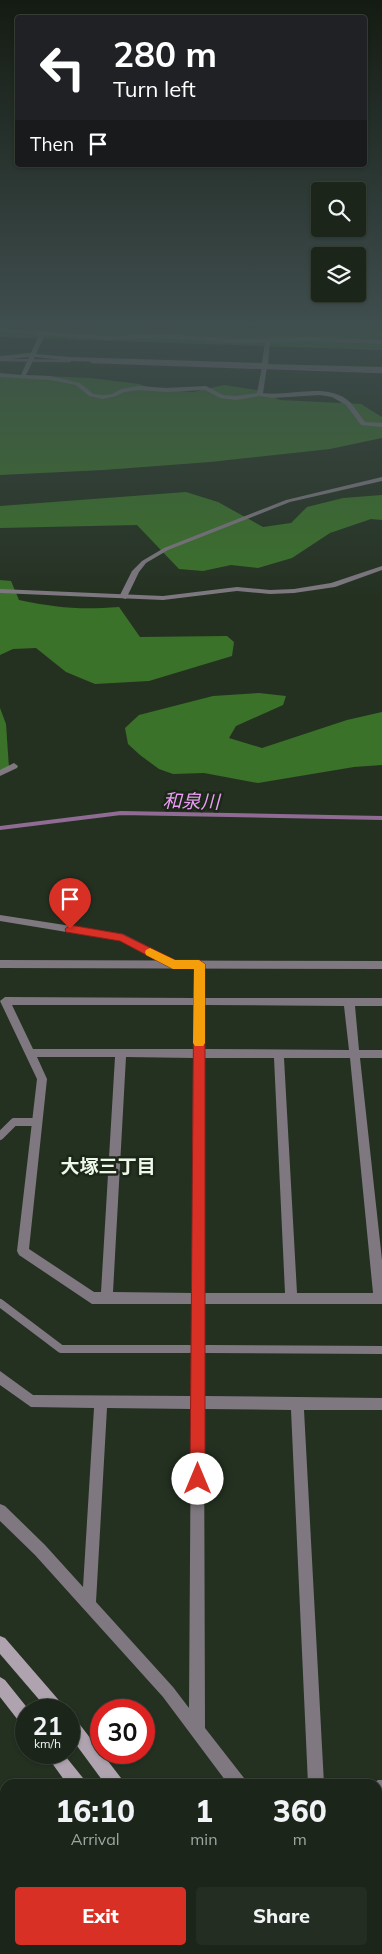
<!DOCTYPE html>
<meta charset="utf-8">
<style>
body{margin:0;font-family:Mulish,"Noto Sans JP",sans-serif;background:#242d22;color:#f1f3f6;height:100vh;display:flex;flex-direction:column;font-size:19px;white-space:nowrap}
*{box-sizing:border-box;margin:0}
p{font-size:16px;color:#a0a5a2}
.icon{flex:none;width:28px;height:28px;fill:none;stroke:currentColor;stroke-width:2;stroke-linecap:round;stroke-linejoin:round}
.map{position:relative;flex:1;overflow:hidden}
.details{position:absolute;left:0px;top:1779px;width:382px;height:176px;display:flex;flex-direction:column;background:#1b2519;border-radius:15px 15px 0 0;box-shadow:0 1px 4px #0004,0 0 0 1px #394238}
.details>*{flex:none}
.banner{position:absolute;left:15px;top:15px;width:352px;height:152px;border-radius:5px;box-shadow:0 1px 4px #0004,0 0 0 1px #394238;background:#202124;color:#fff;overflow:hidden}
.fabs{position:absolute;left:311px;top:182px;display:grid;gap:10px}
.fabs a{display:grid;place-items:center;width:55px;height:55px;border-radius:5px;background:#1b2519;box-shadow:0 1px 4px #0004,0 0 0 1px #394238;font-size:25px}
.speed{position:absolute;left:15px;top:1699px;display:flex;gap:10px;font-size:25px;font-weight:700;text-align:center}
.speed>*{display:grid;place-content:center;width:65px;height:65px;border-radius:50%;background:#1b2519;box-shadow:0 1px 4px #0004,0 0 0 1px #394238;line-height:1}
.speed small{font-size:12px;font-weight:400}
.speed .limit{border:8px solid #d22;background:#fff;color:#111}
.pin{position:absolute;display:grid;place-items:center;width:42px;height:42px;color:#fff;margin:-51px -21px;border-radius:50% 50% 50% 0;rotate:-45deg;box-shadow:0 0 5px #0007}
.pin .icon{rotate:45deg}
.me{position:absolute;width:55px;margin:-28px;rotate:0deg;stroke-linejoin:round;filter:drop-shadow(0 0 4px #0008)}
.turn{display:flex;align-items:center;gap:18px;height:105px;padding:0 15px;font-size:22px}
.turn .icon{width:65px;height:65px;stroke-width:2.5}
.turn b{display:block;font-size:35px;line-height:42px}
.then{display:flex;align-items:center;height:48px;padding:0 15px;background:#0003;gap:10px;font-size:19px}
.eta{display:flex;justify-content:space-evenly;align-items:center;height:85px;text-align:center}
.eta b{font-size:30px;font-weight:800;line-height:35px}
.action{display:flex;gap:10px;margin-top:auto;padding:10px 15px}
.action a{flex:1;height:58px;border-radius:5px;background:#d93025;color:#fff;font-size:20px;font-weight:800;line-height:58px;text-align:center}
.action a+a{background:#242d22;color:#f1f3f6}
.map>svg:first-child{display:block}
.forest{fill:#3b7229}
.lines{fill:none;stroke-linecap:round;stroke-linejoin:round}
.stream-far1{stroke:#906b94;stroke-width:2.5}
.stream{stroke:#906b94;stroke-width:4}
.primary-tunnel{stroke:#424f3f;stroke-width:19;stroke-dasharray:19 9;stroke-linecap:butt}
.pedestrian{stroke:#7f7880;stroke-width:8}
.minor{fill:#7f7880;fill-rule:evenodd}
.tertiary{fill:#7f7880;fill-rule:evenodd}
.secondary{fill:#aea3af;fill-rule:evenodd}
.route{fill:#d93025;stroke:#8d1f18}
.slow{fill:#f59e0b}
.labels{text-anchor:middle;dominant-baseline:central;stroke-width:5;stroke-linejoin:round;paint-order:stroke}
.water-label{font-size:19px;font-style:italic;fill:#ec9cf6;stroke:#1b2717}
.neighbourhood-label{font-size:19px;font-weight:bold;fill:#eff7ec;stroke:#1b2717}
</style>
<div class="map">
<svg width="382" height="1954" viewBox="0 0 382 1954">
<rect width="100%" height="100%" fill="#243121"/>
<g class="forest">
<polygon points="0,326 382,326 382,350 0,337"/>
<polygon points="0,374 90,378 139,384 154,389 193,392 224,385 256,390 280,400 361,404 382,417 382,438 330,449 210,462 103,470 0,475"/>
<polygon points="186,492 218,502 263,527 291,523 307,507 343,498 382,495 382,520 371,519 330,533 292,558 258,568 231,565 203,571 179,569 137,525 0,528 0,506"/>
<path d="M0,580L11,581L19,600C57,608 81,610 119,607L140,637L227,636L234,642L232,656L149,681L95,684L66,672L36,648L13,649L0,655Z"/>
<polygon points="259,693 286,696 283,705 236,726 229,738 262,748 347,720 382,712 382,765 354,767 258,783 204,773 173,774 159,769 140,755 128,744 125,728 139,715 213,696"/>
<polygon points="0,708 6,724 9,768 0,771"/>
</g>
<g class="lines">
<g class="stream-far1">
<polyline points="0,360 70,361"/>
<polyline points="92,362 382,372"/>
</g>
<polyline class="stream" points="0,828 121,813 382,818"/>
<polyline class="primary-tunnel" points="0,1952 79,1954"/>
<g class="pedestrian">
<polyline points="0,1136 14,1122 37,1122"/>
<polyline points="0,1303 61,1349 189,1349"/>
<polyline points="206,1349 382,1350"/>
</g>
<g class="minor">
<path d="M0,328L107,336L163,334L238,339L311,337L382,340V344L311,341L270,342L268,364L382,367V371L267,367L263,393C291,397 328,381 351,403C356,409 360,416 365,422L382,423V427L361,425L346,405L332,397L320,395L272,398L260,396L236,400L220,398L205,390L166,392L139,390L124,392L116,396L103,399L89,396L76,385L50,380L0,377V373L21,375L29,357L0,360V356L31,353L38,337V334L0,332ZM43,335L107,340L163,338L238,343L265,342L262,363L71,357L36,354L44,337ZM35,357L71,361L262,367L257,393L236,396L223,395L206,386L166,388L139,386L121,389L112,394L103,395L93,394L80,383L50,376L26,375Z"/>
<polygon points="382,566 382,570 335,587 294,593 270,594 237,591 163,600 0,593 0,589 163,596 237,587 270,590 294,589 331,583"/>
<polygon points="14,763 18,766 17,768 0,776 0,770"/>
<polygon points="0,915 123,934 177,961 178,964 177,967 169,967 121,941 0,921"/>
<path d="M199,960L204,964V998H382V1006H355L359,1050H382V1058H360L382,1260V1304H204V1396L382,1398V1410H304L324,1784H308L291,1410L204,1409L205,1728L244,1778L246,1784H228L163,1697L35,1555L0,1521V1504L5,1506L45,1545L83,1587L94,1408L31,1407L0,1385V1371L33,1395L191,1396L192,1304H92L19,1255L17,1251L37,1079L0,1001L5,997L194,998V964ZM12,1005H194V1049H33ZM204,1005L344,1006L349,1050L204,1049ZM37,1057H115L101,1292H94L29,1249L47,1079ZM126,1057L193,1058L192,1293L113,1292ZM204,1058H274L285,1293H204ZM284,1058H350L373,1293H297ZM107,1408L191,1409L189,1708L173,1687L96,1602Z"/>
<polygon points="378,1780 382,1780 382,1796 378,1796 378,1784 372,1784"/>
</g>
<g class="tertiary">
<polygon points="382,477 382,481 290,502 168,550 146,563 139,572 126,599 119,597 132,571 142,561 164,548 286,500"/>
<polygon points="0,960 382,961 382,969 0,968"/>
</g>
<g class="secondary">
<polygon points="0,1636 5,1638 63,1705 66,1710 48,1710 0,1654"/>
<polygon points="0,1677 5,1680 29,1710 26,1710 26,1727 21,1724 0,1697"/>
<polygon points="69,1714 74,1717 121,1778 123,1784 105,1784 69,1735"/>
<polygon points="44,1752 62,1752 83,1778 85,1784 67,1784"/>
<polygon points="168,1950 186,1950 188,1954 170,1954"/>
<rect x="196" y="1950" width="18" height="4"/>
</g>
</g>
<linearGradient id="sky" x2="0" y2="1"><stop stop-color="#141b12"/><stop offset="0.54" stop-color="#3f4e4e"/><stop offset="1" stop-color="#3f4e4e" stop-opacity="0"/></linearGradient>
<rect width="382" height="600" fill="url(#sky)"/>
<polygon class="route" points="70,925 122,934 175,960 199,960 205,964 205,1479 203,1485 198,1487 192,1485 190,1479 194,969 169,967 120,941 66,932 65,929"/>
<polygon class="slow" points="150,948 175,960 199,960 205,964 205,1043 203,1046 195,1046 193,1043 194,969 173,969 146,955 145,952 146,950"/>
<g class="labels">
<g class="water-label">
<text transform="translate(191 801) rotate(1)">和泉川</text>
</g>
<g class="neighbourhood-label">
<text x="108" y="1166">大塚三丁目</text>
</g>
</g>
</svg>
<div class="fabs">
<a><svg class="icon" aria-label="search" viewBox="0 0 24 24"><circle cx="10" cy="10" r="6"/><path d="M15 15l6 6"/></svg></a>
<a><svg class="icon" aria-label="layers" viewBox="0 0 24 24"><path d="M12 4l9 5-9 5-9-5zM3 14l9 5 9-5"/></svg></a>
</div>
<div class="speed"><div>21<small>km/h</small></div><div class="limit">30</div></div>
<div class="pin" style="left:70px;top:929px;background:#d93025"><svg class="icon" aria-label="arrive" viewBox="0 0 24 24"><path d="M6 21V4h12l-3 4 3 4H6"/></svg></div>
<svg class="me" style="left:198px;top:1479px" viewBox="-20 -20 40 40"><circle r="19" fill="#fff"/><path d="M0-13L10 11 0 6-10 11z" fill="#d93025"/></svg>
<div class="banner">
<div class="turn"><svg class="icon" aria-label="left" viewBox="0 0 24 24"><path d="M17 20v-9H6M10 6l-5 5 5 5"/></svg><div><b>280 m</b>Turn left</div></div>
<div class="then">Then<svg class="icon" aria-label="arrive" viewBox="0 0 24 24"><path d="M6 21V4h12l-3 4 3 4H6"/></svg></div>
</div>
<section class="details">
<div class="eta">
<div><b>16:10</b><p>Arrival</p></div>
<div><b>1</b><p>min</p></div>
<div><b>360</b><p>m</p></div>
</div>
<div class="action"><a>Exit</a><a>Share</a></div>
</section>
</div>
